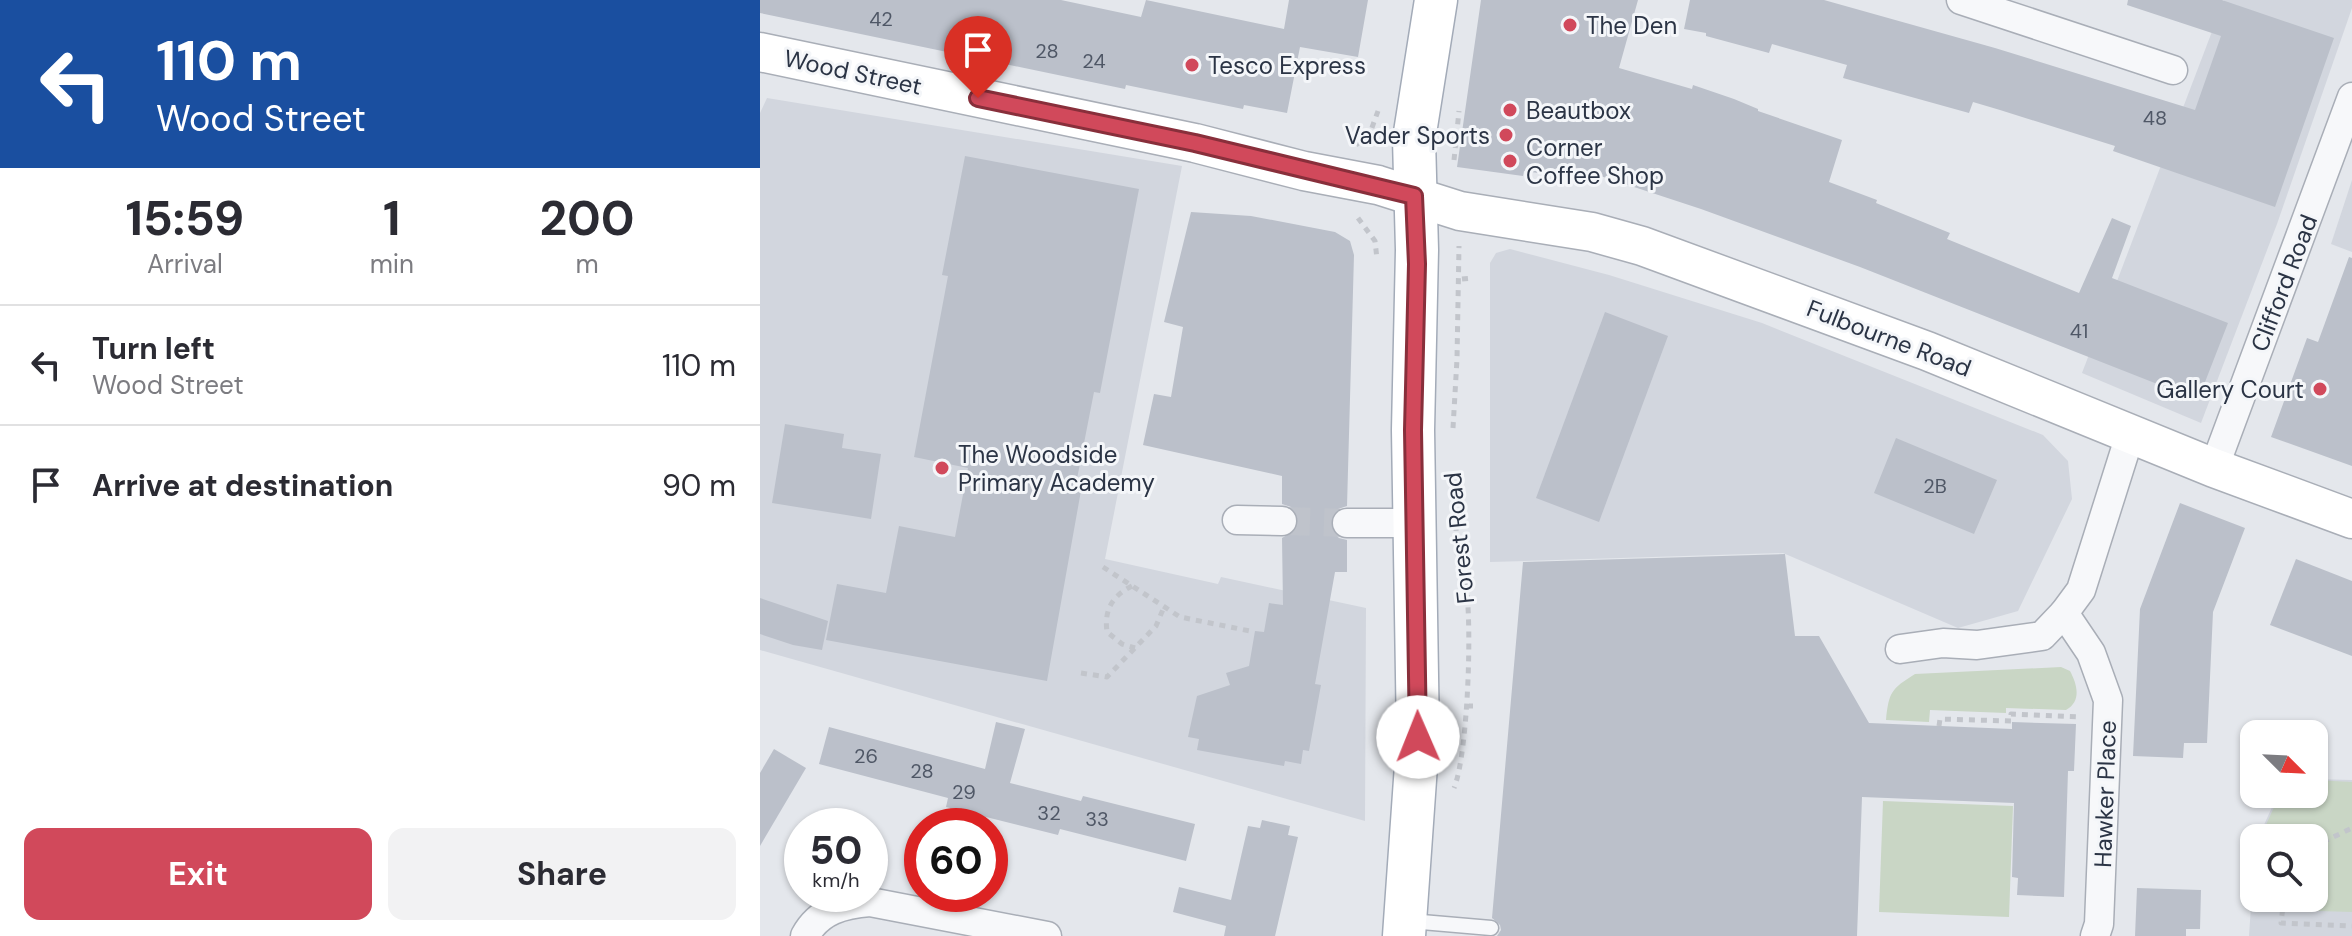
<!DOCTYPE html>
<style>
body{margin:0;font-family:"DM Sans",sans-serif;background:#f2f2f3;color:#2b2b33;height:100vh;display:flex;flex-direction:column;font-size:30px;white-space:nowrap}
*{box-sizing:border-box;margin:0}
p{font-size:26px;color:#7c7c81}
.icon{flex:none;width:44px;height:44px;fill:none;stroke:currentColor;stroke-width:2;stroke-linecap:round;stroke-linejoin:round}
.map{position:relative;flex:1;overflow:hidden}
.details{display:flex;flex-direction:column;background:#fff;width:760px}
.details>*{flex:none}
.top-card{background:#1a4fa0;color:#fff;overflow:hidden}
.needle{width:52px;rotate:114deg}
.fabs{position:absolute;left:1480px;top:720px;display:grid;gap:16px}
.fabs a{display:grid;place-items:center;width:88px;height:88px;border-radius:16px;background:#fff;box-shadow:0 2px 6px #0004;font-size:40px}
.speed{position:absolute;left:24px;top:808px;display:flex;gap:16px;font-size:40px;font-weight:700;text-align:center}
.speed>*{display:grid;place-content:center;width:104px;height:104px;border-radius:50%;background:#fff;box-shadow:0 2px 6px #0004;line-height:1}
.speed small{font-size:20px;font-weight:400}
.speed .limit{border:12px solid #d22;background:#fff;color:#111}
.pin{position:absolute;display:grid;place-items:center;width:68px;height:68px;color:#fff;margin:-82px -34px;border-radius:50% 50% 50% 0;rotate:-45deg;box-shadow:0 0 8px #0007}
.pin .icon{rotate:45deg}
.me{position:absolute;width:88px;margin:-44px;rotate:359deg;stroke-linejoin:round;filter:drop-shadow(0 0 6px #0008)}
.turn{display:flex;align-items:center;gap:28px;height:168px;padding:0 24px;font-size:36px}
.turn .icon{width:104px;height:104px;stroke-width:2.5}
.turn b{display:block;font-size:56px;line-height:68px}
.eta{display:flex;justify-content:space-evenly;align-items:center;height:136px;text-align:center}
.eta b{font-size:48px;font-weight:700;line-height:56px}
.cta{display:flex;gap:16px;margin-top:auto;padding:16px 24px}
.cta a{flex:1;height:92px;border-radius:16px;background:#d1495b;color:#fff;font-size:32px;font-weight:700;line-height:92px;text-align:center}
.cta a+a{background:#f2f2f3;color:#2b2b33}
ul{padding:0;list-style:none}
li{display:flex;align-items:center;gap:24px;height:120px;padding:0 24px;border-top:2px solid #e1e1e2}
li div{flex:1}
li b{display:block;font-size:30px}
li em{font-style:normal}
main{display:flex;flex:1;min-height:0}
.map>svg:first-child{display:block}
.built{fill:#d2d6de}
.green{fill:#c9d6c5}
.building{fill:#bbc0ca}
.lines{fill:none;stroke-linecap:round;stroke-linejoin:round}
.minor-tunnel{stroke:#bfc3cb;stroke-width:28;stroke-dasharray:28 14;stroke-linecap:butt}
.service-casing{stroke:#a9aeb7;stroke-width:17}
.minor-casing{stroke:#a9aeb7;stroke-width:31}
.secondary-casing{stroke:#a9aeb7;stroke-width:41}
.primary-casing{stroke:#a3abb8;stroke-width:45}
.path{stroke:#c2c5cb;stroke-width:5;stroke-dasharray:6 6;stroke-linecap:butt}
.service{stroke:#f7f8fa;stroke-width:14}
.minor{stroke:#f7f8fa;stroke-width:28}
.secondary{stroke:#fff;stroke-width:38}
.primary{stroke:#fff;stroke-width:42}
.route-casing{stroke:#882f3b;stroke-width:20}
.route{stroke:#d1495b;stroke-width:14}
.poi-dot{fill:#d1495b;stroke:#f4f6f9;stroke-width:3}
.labels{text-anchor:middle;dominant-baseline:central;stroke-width:6;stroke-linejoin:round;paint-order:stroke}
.number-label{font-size:20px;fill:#4f5766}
.poi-label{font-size:24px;fill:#2b3445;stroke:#f4f6f9;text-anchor:start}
.street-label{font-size:24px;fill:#2b3445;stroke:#f4f6f9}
</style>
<main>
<section class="details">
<div class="top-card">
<div class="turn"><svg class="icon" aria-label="left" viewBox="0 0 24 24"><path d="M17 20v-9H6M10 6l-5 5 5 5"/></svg><div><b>110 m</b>Wood Street</div></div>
</div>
<div class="eta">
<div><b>15:59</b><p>Arrival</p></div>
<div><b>1</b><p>min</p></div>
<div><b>200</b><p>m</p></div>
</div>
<ul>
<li><svg class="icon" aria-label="left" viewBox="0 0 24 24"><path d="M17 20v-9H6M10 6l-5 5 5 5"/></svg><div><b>Turn left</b><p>Wood Street</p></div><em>110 m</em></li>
<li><svg class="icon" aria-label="arrive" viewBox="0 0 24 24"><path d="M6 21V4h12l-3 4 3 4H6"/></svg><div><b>Arrive at destination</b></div><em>90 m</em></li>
</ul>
<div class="cta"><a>Exit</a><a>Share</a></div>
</section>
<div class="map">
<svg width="1592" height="936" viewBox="0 0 1592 936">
<rect width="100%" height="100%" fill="#e4e7ec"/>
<g class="built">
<polygon points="1464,0 1592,0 1592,8 1517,224 1441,423 1322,373"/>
<polygon points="7,98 422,166 345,559 458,584 461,577 606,608 605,821 0,650 0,113"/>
<polygon points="1592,180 1592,252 1571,244"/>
<polygon points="750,249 849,275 1002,323 1283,435 1308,461 1312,499 1258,611 1198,628 1023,553 730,562 730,263 736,253"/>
<polygon points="1554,779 1592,780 1592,936 1489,936 1494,860 1494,898 1554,898 1554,838 1498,838 1518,794 1554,794"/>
</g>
<g class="green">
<path d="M1301,667L1310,671C1317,684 1322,701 1306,710L1246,708V713L1170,710L1169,722L1126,720C1129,692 1131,689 1155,674Z"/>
<polygon points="1554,780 1592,782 1592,912 1491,909 1494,873 1494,898 1554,898 1554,838 1500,838 1520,794 1554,794"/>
<polygon points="1123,801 1253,806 1249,917 1119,912"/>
</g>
<g class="building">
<polygon points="0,0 301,0 381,17 386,0 524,29 529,0 608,0 598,57 540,47 527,113 484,105 483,109 366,85 365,89 0,13"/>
<polygon points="721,0 878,0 859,68 932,89 933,85 974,99 998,109 998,111 1082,140 1069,182 1117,200 1116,203 1190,233 1187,239 1319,293 1352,218 1371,226 1352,278 1468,323 1438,400 1100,267 941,209 801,163 800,176 764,171 763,176 697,167"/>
<polygon points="930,0 1064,0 1235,48 1435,110 1461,36 1367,5 1368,0 1462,0 1574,38 1515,207 1353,151 1355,146 1240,110 1213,102 1209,113 1083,78 1087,65 1012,44 1009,53 946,36 946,33 924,29"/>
<polygon points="205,156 379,189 340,393 334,392 316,484 322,485 287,681 66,640 77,584 126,593 139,526 195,537 208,468 154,457 188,276 182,275"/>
<polygon points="431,212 491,216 575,232 590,241 594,255 587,506 578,509 570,522 573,532 579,538 587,540 587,572 575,572 555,684 561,685 549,751 543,750 541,764 525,761 524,766 437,750 439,739 428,737 437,696 470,685 466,673 489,666 495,631 504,632 509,603 523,605 522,538 536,530 539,521 531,507 522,504 522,476 383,445 394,394 411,397 423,327 404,322"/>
<polygon points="1589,257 1592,258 1592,466 1511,437 1547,338 1558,342"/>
<polygon points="845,312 908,336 839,522 776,498"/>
<polygon points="25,424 84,434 82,448 121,454 111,519 12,503"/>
<polygon points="1136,438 1237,480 1214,534 1114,493"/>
<polygon points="1420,503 1485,528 1453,612 1447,743 1424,743 1423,758 1373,756 1380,609"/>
<polygon points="1025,554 1035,636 1059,636 1109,723 1252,729 1252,722 1316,724 1314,771 1308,771 1304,897 1257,895 1258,878 1252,877 1254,803 1102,797 1097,936 737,936 741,930 740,925 732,918 763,562"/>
<polygon points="1536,559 1592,581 1592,656 1510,625"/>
<polygon points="0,598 68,621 62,650 33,645 0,634"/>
<polygon points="236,722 265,729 250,783 321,801 323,796 435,824 426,861 300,829 298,835 186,807 188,798 59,764 69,727 225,769"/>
<polygon points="14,749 46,768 0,846 0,773"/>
<polygon points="502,820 530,826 528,835 538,837 515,936 464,936 466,926 413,912 419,887 471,900 488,826 500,828"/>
<polygon points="1377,888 1441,890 1440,929 1426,929 1426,936 1375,936"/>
</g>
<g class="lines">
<polyline class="minor-tunnel" points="522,521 587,523"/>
<g class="service-casing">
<polyline id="service" points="650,921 731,928"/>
</g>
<g class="minor-casing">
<g id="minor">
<polyline points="1201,0 1413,70"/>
<polyline points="1454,468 1592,97"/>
<polyline points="477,520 522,521"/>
<polyline points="587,523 654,523"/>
<polyline points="1140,649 1183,643 1217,645 1282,636 1304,613"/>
<path d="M45,936C59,910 84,904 110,902L287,936"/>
<polyline points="1335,936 1339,924 1348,700 1331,653 1304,613 1321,590 1370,435"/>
</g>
</g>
<g class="secondary-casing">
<polyline id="secondary" points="0,52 435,143 544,171 618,185 700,211 832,232 882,246 1167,351 1454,468 1592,519"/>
</g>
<g class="primary-casing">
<polyline id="primary" points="644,936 658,737 653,430 657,250 654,139 676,0"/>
</g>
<g class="path">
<polyline points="596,145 610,133 618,111"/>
<polyline points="694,160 699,111"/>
<polyline points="598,218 615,241 617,259"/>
<polyline points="702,279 712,278"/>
<polyline points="693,428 697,359 699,246"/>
<path d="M694,501C696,518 696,534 697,550C697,561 703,570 705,580C713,617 708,755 694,788"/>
<polyline points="343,567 420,617 490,631"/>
<path d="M372,586C352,596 344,610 347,632L362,644L375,648"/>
<polyline points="321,673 347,677 396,626 404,607"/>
<polyline points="709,706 713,706"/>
<polyline points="1179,726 1180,719 1251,721 1251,714 1319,717"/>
<polyline points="1554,850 1565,841 1592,828"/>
<polyline points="1524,898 1521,923 1592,926"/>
</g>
<use href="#service" class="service"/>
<use href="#minor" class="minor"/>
<use href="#secondary" class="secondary"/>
<use href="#primary" class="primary"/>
</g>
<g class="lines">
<g class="route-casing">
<polyline id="route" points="218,98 435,143 654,196 657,264 653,430 658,737"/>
</g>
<use href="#route" class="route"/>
</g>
<g class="poi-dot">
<circle cx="810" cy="25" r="8"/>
<circle cx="432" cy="65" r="8"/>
<circle cx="750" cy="110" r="8"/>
<circle cx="746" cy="135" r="8"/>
<circle cx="750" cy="161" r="8"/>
<circle cx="1560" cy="389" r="8"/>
<circle cx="182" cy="468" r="8"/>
</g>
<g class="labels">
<g class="number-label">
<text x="121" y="19">42</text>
<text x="287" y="51">28</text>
<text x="334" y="61">24</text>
<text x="1395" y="118">48</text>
<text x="1319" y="331">41</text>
<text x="1175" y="486">2B</text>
<text x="106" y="756">26</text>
<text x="162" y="771">28</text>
<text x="204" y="792">29</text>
<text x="289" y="813">32</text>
<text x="337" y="819">33</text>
</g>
<g class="poi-label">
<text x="826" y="25">The Den</text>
<text x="448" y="65">Tesco Express</text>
<text x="766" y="110">Beautbox</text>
<text x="730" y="135" text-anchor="end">Vader Sports</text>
<text x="766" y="147">Corner<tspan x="766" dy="28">Coffee Shop</tspan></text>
<text x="1544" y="389" text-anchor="end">Gallery Court</text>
<text x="198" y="454">The Woodside<tspan x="198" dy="28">Primary Academy</tspan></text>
</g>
<g class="street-label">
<text transform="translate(93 72) rotate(12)">Wood Street</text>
<text transform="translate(1524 283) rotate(-69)">Clifford Road</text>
<text transform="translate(1129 338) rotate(21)">Fulbourne Road</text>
<text transform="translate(699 538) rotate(-96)">Forest Road</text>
<text transform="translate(1345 794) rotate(-88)">Hawker Place</text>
</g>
</g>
</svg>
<div class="fabs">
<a><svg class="needle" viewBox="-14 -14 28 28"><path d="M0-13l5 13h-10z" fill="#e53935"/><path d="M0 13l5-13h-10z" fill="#7c7c81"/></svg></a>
<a><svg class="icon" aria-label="search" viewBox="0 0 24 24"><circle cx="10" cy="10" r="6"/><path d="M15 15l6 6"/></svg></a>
</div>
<div class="speed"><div>50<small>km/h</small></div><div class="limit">60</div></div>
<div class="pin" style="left:218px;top:98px;background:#d93025"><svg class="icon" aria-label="arrive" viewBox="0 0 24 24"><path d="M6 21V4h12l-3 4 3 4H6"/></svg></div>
<svg class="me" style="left:658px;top:737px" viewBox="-20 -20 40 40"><circle r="19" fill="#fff"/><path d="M0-13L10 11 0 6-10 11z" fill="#d1495b"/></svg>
</div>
</main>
